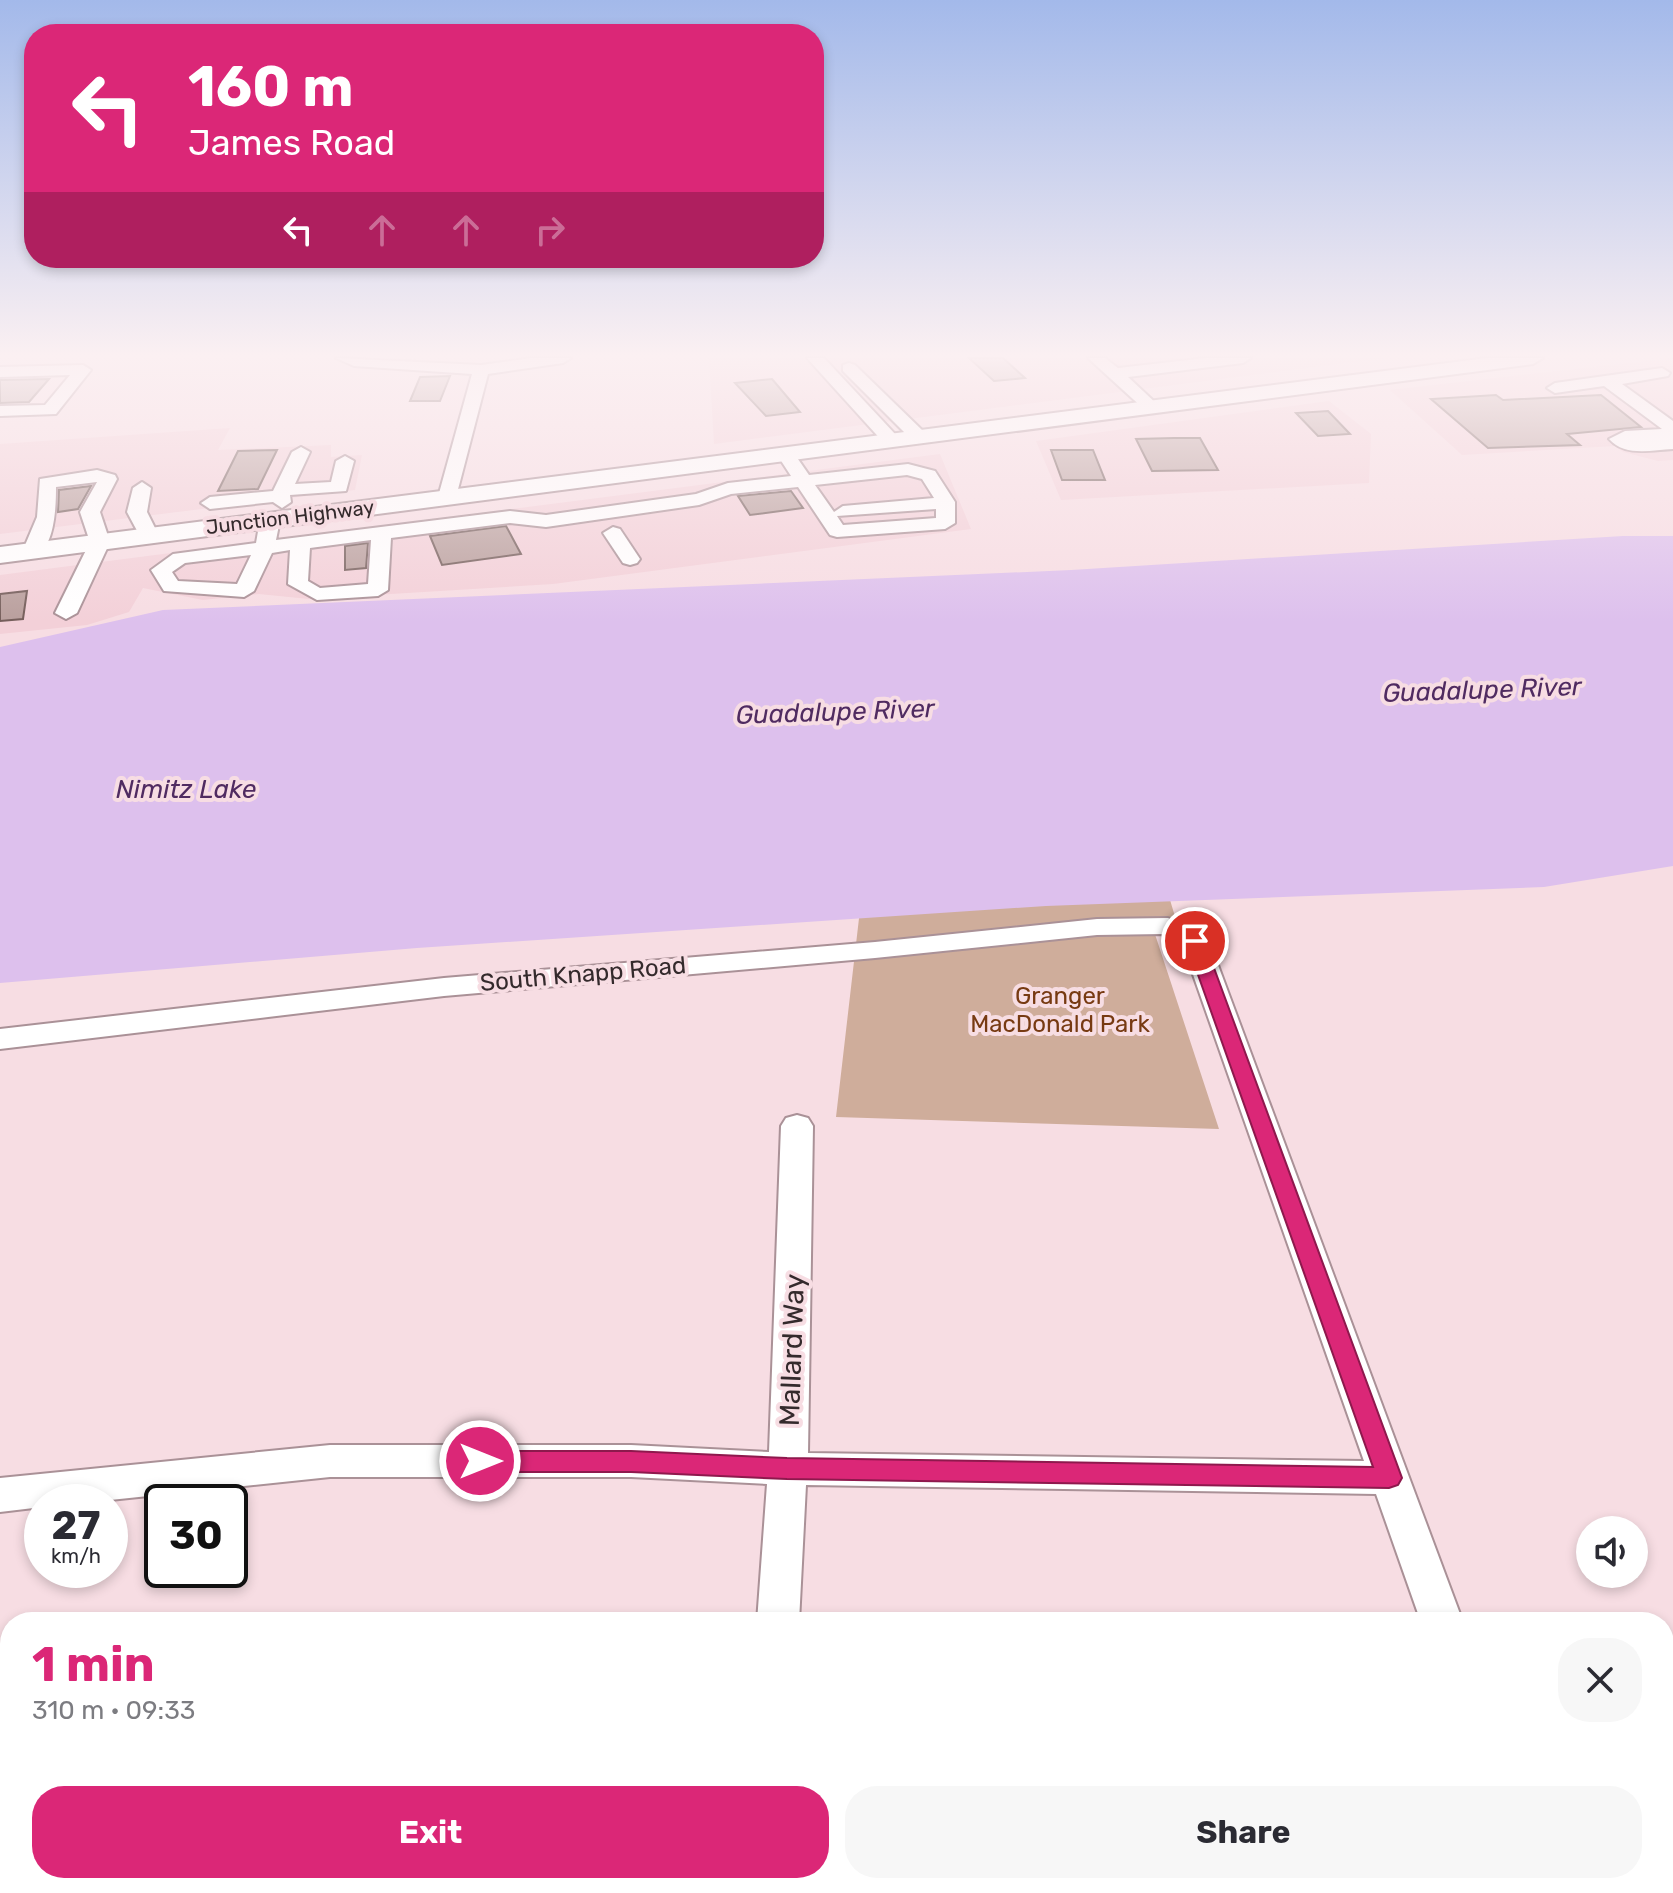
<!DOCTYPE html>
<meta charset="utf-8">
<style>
body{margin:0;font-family:Rubik,sans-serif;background:#f7f7f7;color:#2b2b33;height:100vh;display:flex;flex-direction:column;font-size:30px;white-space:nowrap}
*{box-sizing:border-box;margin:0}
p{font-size:26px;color:#7c7c81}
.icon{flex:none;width:44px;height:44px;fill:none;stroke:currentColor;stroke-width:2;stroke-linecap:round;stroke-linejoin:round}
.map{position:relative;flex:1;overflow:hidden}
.panel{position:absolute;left:0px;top:1612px;width:1674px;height:282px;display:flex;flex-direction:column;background:#fff;border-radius:32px 32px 0 0;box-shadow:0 4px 12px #0003}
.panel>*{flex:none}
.hud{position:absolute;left:24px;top:24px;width:800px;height:244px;border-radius:32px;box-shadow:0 4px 12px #0003;background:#db2777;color:#fff;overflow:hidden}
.tools{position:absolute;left:1576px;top:1516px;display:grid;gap:16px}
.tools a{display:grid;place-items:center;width:72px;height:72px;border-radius:50%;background:#fff;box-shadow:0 4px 12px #0003;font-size:40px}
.speed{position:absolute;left:24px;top:1484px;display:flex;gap:16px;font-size:40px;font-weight:700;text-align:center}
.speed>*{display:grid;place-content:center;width:104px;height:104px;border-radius:50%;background:#fff;box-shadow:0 4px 12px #0003;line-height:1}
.speed small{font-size:20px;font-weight:400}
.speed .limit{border:4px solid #111;border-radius:12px;background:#fff;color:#111}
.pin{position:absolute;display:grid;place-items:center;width:68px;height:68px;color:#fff;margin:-34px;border:4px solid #fff;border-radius:50%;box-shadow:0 2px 8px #0007}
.me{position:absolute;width:88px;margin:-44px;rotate:90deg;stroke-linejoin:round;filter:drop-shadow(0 0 6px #0008)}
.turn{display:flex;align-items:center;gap:28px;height:168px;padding:0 32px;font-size:36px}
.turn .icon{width:104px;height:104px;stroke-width:2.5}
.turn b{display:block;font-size:56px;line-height:68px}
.lanes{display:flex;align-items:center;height:76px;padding:0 32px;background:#0003;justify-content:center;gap:40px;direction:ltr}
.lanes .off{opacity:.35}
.round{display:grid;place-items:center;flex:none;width:84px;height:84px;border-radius:32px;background:#f7f7f7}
.summary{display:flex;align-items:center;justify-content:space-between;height:136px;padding:0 32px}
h1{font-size:48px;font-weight:700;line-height:60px;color:#db2777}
.cta{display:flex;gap:16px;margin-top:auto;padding:16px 32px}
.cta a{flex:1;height:92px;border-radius:32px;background:#db2777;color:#fff;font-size:32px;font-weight:700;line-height:92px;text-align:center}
.cta a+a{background:#f7f7f7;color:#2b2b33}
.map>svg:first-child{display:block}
.built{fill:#f3d0d8}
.green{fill:#cfad9b}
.water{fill:#ddc0ed}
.building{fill:#b99f9d;stroke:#745d5a;stroke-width:2}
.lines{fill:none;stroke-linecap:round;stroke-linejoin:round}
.minor-casing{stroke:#aa9197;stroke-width:4}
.major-casing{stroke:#aa9197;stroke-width:4}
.minor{fill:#fff;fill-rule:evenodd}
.major{fill:#fff;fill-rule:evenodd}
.route{fill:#db2777;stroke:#8e194d;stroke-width:2}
.labels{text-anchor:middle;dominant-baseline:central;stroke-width:8;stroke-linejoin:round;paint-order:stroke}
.far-street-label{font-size:20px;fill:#342a2c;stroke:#f7dde3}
.street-label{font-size:24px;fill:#342a2c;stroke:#f7dde3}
.park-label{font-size:24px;fill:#773a12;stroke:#f7dde3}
.water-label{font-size:26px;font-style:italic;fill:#502b61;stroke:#f7dde3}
.near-street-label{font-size:28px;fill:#342a2c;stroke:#f7dde3}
</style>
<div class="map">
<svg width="1673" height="1893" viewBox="0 0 1673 1893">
<rect width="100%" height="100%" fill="#f7dde3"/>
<g class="built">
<polygon points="709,358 1384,358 714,444"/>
<polygon points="1673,358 1673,460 1658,461 1623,452 1615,446 1462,455 1390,390"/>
<polygon points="1329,401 1371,434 1369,483 1061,500 1036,441"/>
<polygon points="230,428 218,450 331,445 331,457 362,455 355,490 0,534 0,444"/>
<polygon points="940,454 971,529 553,584 309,599 259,594 203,600 143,588 129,612 87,625 0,634 0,575"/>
</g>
<polygon class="green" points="1165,883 1176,920 1151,922 1219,1129 836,1117 861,901"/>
<polygon class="water" points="1623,536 1673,536 1673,866 1544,887 1046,906 417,948 0,983 0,647 163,610 1071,570"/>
<g class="building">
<polygon points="969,358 1003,358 1025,378 994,381"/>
<polygon points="450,376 440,401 410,401 420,377"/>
<polygon points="49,379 29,402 0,403 0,380"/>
<polygon points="772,379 800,412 766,416 735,383"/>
<polygon points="1496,395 1503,400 1601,395 1641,427 1567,434 1580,445 1488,448 1431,399"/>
<polygon points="1328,411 1350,434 1318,436 1296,413"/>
<polygon points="1174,438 1200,438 1218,470 1152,471 1136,439"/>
<polygon points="277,450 258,489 218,491 238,451"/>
<polygon points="1051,450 1093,450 1105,480 1062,480"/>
<polygon points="91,486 78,509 58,512 59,490"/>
<polygon points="791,491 803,508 750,515 738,496"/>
<polygon points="506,526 521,554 442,565 430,536"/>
<polygon points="368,543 366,568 345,570 345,546"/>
<polygon points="27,591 23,619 0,621 0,594"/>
</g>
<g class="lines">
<g class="minor-casing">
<g id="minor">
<polygon points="336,358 481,365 532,358 571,358 563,363 488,374 456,497 447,503 438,497 472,374 354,366"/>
<polygon points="807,358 824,358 896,435 899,439 896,443 884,443"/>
<polygon points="1088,358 1105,358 1118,368 1206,358 1251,358 1243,363 1128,377 1159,406 1151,411 1145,410"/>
<polygon points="849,363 855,365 923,431 926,435 923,439 911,439 843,371 843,365"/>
<polygon points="83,365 91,370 56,414 0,416 0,406 45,405 70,375 0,377 0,367"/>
<path d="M1662,368L1670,373L1668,376L1622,384L1673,421V449C1651,450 1625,457 1609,439L1625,431L1662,429L1604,386L1555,393L1547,388L1555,383Z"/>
<polygon points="301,447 310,452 295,484 331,482 336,461 345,456 354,461 346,491 290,495 291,502 282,508 273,502 210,509 201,503 210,497 273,491 292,452"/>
<path d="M785,448L791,449L809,475L908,464L935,471L955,502V523L945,529L837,537L830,535L798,487L731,494L699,505L546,527L510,523L391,538L388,590L378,596L317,600L288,584L290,550L272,553L254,591L244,597L164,591L151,570L173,554L256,543L260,520L270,514L280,520L276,540L510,511L546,515L696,494L728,483L791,476L776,453ZM907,475L922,479L934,498L843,506L834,512L815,485ZM936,509V518L843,525L837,516ZM371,540L368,584L320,588L308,581L310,548ZM251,555L237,584L178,581L172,572L185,563Z"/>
<path d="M97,470L115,475L117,479L100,512L110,542L77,613L66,619L55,613L90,542L80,512L97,482L56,487C56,506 55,551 33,556L23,550L37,517L40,479Z"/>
<polygon points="142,482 151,488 147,512 159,536 149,542 142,540 127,512 133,488"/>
<polygon points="613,527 620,529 640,559 637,563 630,565 623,563 603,533"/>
<polygon points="1168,918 1205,935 1209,941 1463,1622 1421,1622 1376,1494 806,1485 799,1622 757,1622 767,1484 631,1477 330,1477 91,1502 42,1502 42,1507 0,1512 0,1478 330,1445 631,1445 769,1452 781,1126 786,1118 797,1115 808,1118 813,1126 808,1453 1364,1461 1183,946 1163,934 1097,935 875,958 444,996 0,1049 0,1029 444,978 875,942 1097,919"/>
<polygon points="667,1884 716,1884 712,1893 663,1893"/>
<rect x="760" y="1884" width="48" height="9"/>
<polygon points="1365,1884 1413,1884 1416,1893 1368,1893"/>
<polygon points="1513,1884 1561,1884 1564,1893 1516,1893"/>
</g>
</g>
<g class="major-casing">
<polygon id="major" points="1487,358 1543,358 1533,364 0,563 0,547"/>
</g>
<use href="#minor" class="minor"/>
<use href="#major" class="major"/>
</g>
<linearGradient id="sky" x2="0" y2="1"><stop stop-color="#a3b9ea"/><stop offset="0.57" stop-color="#fbf0f2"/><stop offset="1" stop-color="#fbf0f2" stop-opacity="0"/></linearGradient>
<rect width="1673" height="623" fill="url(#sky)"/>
<polygon class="route" points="1195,936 1204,941 1402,1478 1398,1485 1389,1488 787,1479 631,1472 480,1472 472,1469 468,1461 472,1454 480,1451 631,1451 787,1458 1373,1467 1186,941"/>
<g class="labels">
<g class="far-street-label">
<text transform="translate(290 517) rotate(-7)">Junction Highway</text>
</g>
<g class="street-label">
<text transform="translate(583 974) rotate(-5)">South Knapp Road</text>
</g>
<g class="park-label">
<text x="1060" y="996">Granger<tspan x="1060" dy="28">MacDonald Park</tspan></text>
</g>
<g class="water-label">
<text transform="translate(1482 690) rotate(-2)">Guadalupe River</text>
<text transform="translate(835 712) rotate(-2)">Guadalupe River</text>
<text x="186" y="789">Nimitz Lake</text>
</g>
<g class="near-street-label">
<text transform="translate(792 1350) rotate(-88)">Mallard Way</text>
</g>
</g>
</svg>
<div class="tools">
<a><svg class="icon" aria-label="sound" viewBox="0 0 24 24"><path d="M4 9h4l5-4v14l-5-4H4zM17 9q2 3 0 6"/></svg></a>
</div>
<div class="speed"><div>27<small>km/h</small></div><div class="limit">30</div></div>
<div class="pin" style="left:1195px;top:941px;background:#d93025"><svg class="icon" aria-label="arrive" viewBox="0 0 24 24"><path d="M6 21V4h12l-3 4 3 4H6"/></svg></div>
<svg class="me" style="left:480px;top:1461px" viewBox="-20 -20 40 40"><circle r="17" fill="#db2777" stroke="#fff" stroke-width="3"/><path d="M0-11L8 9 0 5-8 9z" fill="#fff"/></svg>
<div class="hud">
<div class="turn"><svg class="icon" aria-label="left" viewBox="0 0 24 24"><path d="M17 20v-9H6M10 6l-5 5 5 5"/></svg><div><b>160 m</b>James Road</div></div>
<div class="lanes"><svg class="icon" aria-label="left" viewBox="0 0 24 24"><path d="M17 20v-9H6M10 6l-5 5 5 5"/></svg><svg class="icon off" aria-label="ahead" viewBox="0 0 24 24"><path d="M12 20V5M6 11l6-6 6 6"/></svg><svg class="icon off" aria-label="ahead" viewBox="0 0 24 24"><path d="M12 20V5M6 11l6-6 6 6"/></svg><svg class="icon off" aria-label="right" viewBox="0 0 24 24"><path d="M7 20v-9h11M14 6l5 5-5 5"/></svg></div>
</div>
<section class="panel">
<div class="summary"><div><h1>1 min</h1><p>310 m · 09:33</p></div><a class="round"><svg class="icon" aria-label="close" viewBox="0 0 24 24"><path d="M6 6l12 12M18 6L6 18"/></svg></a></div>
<div class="cta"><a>Exit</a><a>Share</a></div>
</section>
</div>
